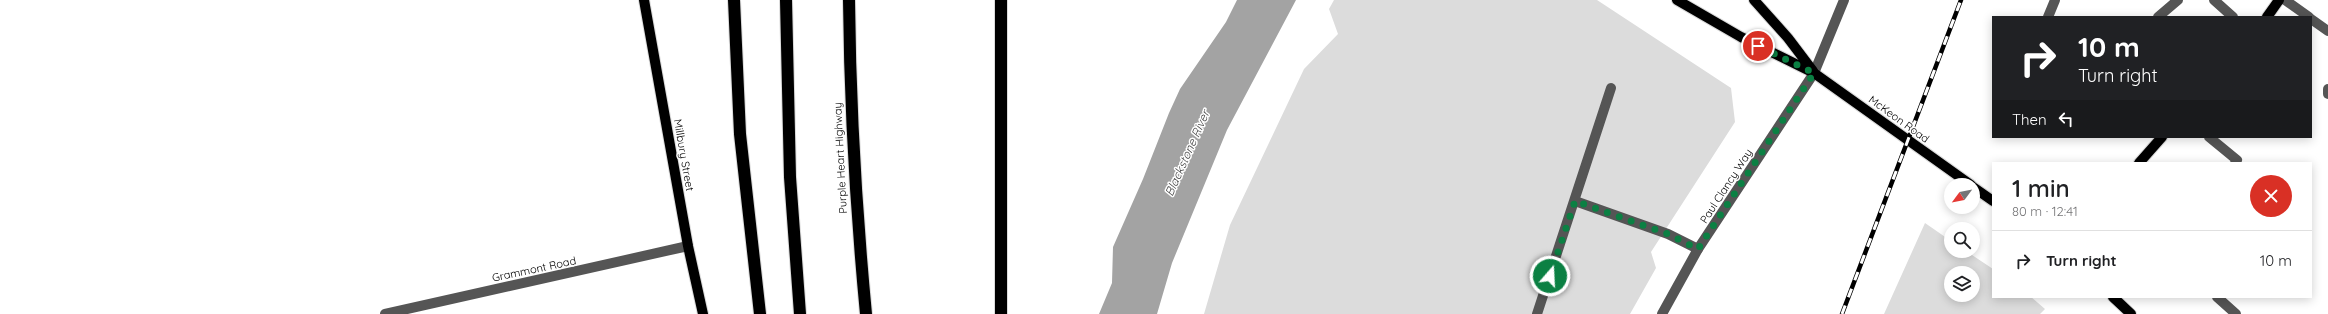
<!DOCTYPE html>
<meta charset="utf-8">
<style>
body{margin:0;font-family:Quicksand,sans-serif;background:#f2f2f2;color:#202124;height:100vh;display:flex;flex-direction:column;font-size:15px;white-space:nowrap}
*{box-sizing:border-box;margin:0}
p{font-size:13px;color:#757577}
.icon{flex:none;width:22px;height:22px;fill:none;stroke:currentColor;stroke-width:2;stroke-linecap:round;stroke-linejoin:round}
.map{position:relative;flex:1;overflow:hidden}
.drawer{position:absolute;left:1992px;top:162px;width:320px;height:136px;display:flex;flex-direction:column;background:#fff;border-radius:0px;box-shadow:0 2px 10px #0003}
.drawer>*{flex:none}
.guide{position:absolute;left:1992px;top:16px;width:320px;height:122px;border-radius:0px;box-shadow:0 2px 10px #0003;background:#202124;color:#fff;overflow:hidden}
.needle{width:26px;rotate:238deg}
.fabs{position:absolute;left:1944px;top:178px;display:grid;gap:8px}
.fabs a{display:grid;place-items:center;width:36px;height:36px;border-radius:50%;background:#fff;box-shadow:0 2px 10px #0003;font-size:20px}
.pin{position:absolute;display:grid;place-items:center;width:34px;height:34px;color:#fff;margin:-17px;border:2px solid #fff;border-radius:50%;box-shadow:0 1px 4px #0007}
.me{position:absolute;width:44px;margin:-22px;rotate:19deg;stroke-linejoin:round;filter:drop-shadow(0 0 3px #0008)}
.turn{display:flex;align-items:center;gap:14px;height:84px;padding:0 20px;font-size:18px}
.turn .icon{width:52px;height:52px;stroke-width:2.5}
.turn b{display:block;font-size:28px;line-height:34px}
.then{display:flex;align-items:center;height:38px;padding:0 20px;background:#0003;gap:8px;font-size:15px}
.round{display:grid;place-items:center;flex:none;width:42px;height:42px;border-radius:21px;background:#f2f2f2}
.summary{display:flex;align-items:center;justify-content:space-between;height:68px;padding:0 20px}
h1{font-size:24px;font-weight:600;line-height:30px}
ul{padding:0;list-style:none}
li{display:flex;align-items:center;gap:12px;height:60px;padding:0 20px;border-top:1px solid #e0e0e0}
li div{flex:1}
li b{display:block;font-size:15px}
li em{font-style:normal}
.map>svg:first-child{display:block}
.green{fill:#dcdcdc;fill-rule:evenodd}
.water{fill:#a3a3a3}
.lines{fill:none;stroke-linecap:round;stroke-linejoin:round}
.major-casing{stroke:#dbdbdb;stroke-width:12}
.highway-casing{stroke:#dbdbdb;stroke-width:14}
.minor{stroke:#555;stroke-width:10}
.major{stroke:#000;stroke-width:10}
.highway{stroke:#000;stroke-width:12}
.rail-casing{stroke:#000;stroke-width:4.5}
.rail{stroke:#fff;stroke-width:3;stroke-dasharray:9;stroke-linecap:butt}
.route{stroke:#0b8043;stroke-width:7;stroke-dasharray:0 12.6}
.labels{text-anchor:middle;dominant-baseline:central;stroke-width:3;stroke-linejoin:round;paint-order:stroke}
.street-label{font-size:11px;fill:#000;stroke:#fff}
.water-label{font-size:12px;font-style:italic;fill:#444;stroke:#fff}
</style>
<div class="map">
<svg width="2328" height="314" viewBox="0 0 2328 314">
<rect width="100%" height="100%" fill="#fff"/>
<g class="green">
<polygon points="1334,0 1597,0 1731,88 1735,122 1651,252 1656,268 1630,314 1204,314 1230,225 1304,69 1338,34 1329,9"/>
<path d="M1925,223L1951,241V251H1966L1993,269V297H2031L2045,309L2040,314H1884ZM1951,273H1973V295H1951Z"/>
</g>
<polygon class="water" points="1237,0 1296,0 1227,130 1172,263 1157,314 1099,314 1112,283 1113,247 1143,179 1169,113 1180,89 1226,22"/>
<g class="lines">
<g class="major-casing">
<g id="major">
<polyline points="644,0 688,246 703,314"/>
<polyline points="1677,0 1741,37 1814,73 1971,185"/>
<polyline points="1754,0 1788,38 1813,71"/>
<polyline points="2267,17 2279,0"/>
<polyline points="2139,163 2162,137"/>
<polyline points="1973,187 1993,201"/>
<polyline points="2113,297 2131,314"/>
</g>
</g>
<g class="highway-casing">
<g id="highway">
<polyline points="734,0 740,134 760,314"/>
<polyline points="786,0 790,177 800,314"/>
<path d="M849,0C850,105 856,209 866,314"/>
<polyline points="1001,314 1001,0"/>
</g>
</g>
<g class="minor">
<polyline points="2214,0 2233,17"/>
<polyline points="2285,0 2309,17"/>
<polyline points="2048,17 2055,0"/>
<polyline points="2158,17 2178,0"/>
<polyline points="2311,19 2328,31"/>
<polyline points="2328,89 2328,94"/>
<polyline points="2209,137 2237,160 2235,163"/>
<polyline points="1575,201 1668,234 1698,249"/>
<polyline points="2217,297 2236,314"/>
<polyline points="385,314 688,246"/>
<polyline points="1537,314 1611,88"/>
<polyline points="1662,314 1698,249 1814,73 1844,0"/>
</g>
<use href="#major" class="major"/>
<use href="#highway" class="highway"/>
<g class="rail-casing">
<polyline id="rail" points="1842,314 1961,0"/>
</g>
<use href="#rail" class="rail"/>
</g>
<g class="lines">
<polyline class="route" points="1550,276 1575,201 1668,234 1698,249 1814,73 1758,46"/>
</g>
<g class="labels">
<g class="street-label">
<text transform="translate(1899 119) rotate(36)">McKeon Road</text>
<text transform="translate(684 155) rotate(80)">Millbury Street</text>
<text transform="translate(840 158) rotate(-93)">Purple Heart Highway</text>
<text transform="translate(1726 186) rotate(-57)">Paul Clancy Way</text>
<text transform="translate(534 269) rotate(-12)">Grammont Road</text>
</g>
<g class="water-label">
<text transform="translate(1187 153) rotate(-66)">Blackstone River</text>
</g>
</g>
</svg>
<div class="fabs">
<a><svg class="needle" viewBox="-14 -14 28 28"><path d="M0-13l5 13h-10z" fill="#e53935"/><path d="M0 13l5-13h-10z" fill="#757577"/></svg></a>
<a><svg class="icon" aria-label="search" viewBox="0 0 24 24"><circle cx="10" cy="10" r="6"/><path d="M15 15l6 6"/></svg></a>
<a><svg class="icon" aria-label="layers" viewBox="0 0 24 24"><path d="M12 4l9 5-9 5-9-5zM3 14l9 5 9-5"/></svg></a>
</div>
<div class="pin" style="left:1758px;top:46px;background:#d93025"><svg class="icon" aria-label="arrive" viewBox="0 0 24 24"><path d="M6 21V4h12l-3 4 3 4H6"/></svg></div>
<svg class="me" style="left:1550px;top:276px" viewBox="-20 -20 40 40"><circle r="17" fill="#0b8043" stroke="#fff" stroke-width="3"/><path d="M0-11L8 9 0 5-8 9z" fill="#fff"/></svg>
<div class="guide">
<div class="turn"><svg class="icon" aria-label="right" viewBox="0 0 24 24"><path d="M7 20v-9h11M14 6l5 5-5 5"/></svg><div><b>10 m</b>Turn right</div></div>
<div class="then">Then<svg class="icon" aria-label="left" viewBox="0 0 24 24"><path d="M17 20v-9H6M10 6l-5 5 5 5"/></svg></div>
</div>
<section class="drawer">
<div class="summary"><div><h1>1 min</h1><p>80 m · 12:41</p></div><a class="round" style="background:#d93025;color:#fff"><svg class="icon" aria-label="close" viewBox="0 0 24 24"><path d="M6 6l12 12M18 6L6 18"/></svg></a></div>
<ul>
<li><svg class="icon" aria-label="right" viewBox="0 0 24 24"><path d="M7 20v-9h11M14 6l5 5-5 5"/></svg><div><b>Turn right</b></div><em>10 m</em></li>
</ul>
</section>
</div>
